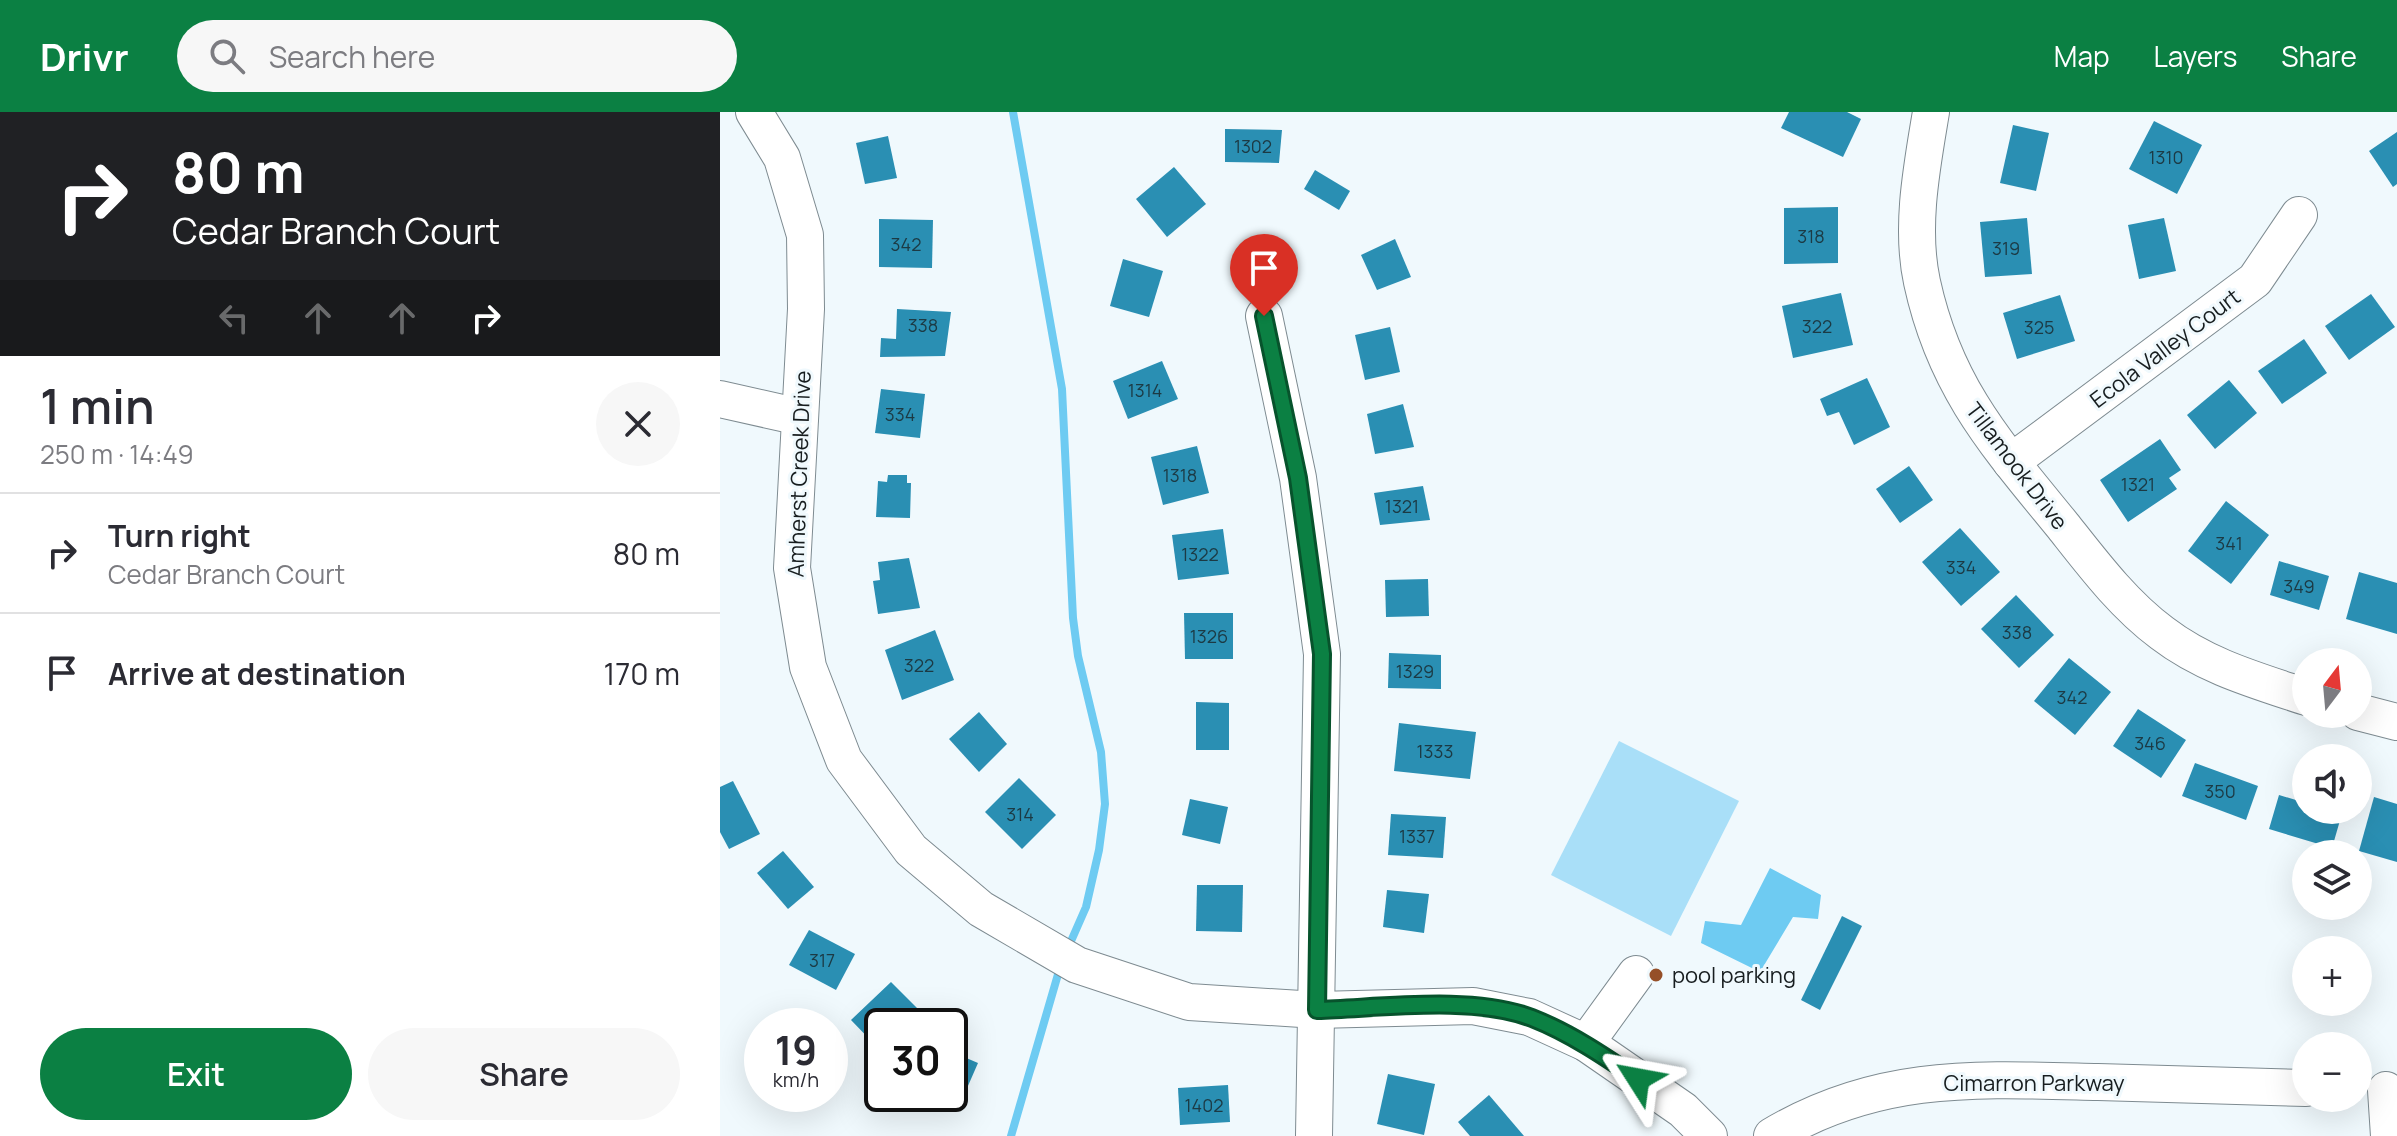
<!DOCTYPE html>
<meta charset="utf-8">
<style>
body{margin:0;font-family:Manrope,sans-serif;background:#f7f7f7;color:#2b2b33;height:100vh;display:flex;flex-direction:column;font-size:30px;white-space:nowrap}
*{box-sizing:border-box;margin:0}
p{font-size:26px;color:#7c7c81}
.icon{flex:none;width:44px;height:44px;fill:none;stroke:currentColor;stroke-width:2;stroke-linecap:round;stroke-linejoin:round}
.map{position:relative;flex:1;overflow:hidden}
.details{display:flex;flex-direction:column;background:#fff;width:720px}
.details>*{flex:none}
.hud{background:#202124;color:#fff;overflow:hidden}
.needle{width:52px;rotate:16deg}
.tools{position:absolute;left:1572px;top:536px;display:grid;gap:16px}
.tools a{display:grid;place-items:center;width:80px;height:80px;border-radius:50%;background:#fff;box-shadow:0 8px 32px #0002;font-size:40px}
.speed{position:absolute;left:24px;top:896px;display:flex;gap:16px;font-size:40px;font-weight:700;text-align:center}
.speed>*{display:grid;place-content:center;width:104px;height:104px;border-radius:50%;background:#fff;box-shadow:0 8px 32px #0002;line-height:1}
.speed small{font-size:20px;font-weight:400}
.speed .limit{border:4px solid #111;border-radius:12px;background:#fff;color:#111}
.pin{position:absolute;display:grid;place-items:center;width:68px;height:68px;color:#fff;margin:-82px -34px;border-radius:50% 50% 50% 0;rotate:-45deg;box-shadow:0 0 8px #0007}
.pin .icon{rotate:45deg}
.me{position:absolute;width:88px;margin:-44px;rotate:304deg;stroke-linejoin:round;filter:drop-shadow(0 0 6px #0008)}
.turn{display:flex;align-items:center;gap:28px;height:168px;padding:0 40px;font-size:36px}
.turn .icon{width:104px;height:104px;stroke-width:2.5}
.turn b{display:block;font-size:56px;line-height:68px}
.lanes{display:flex;align-items:center;height:76px;padding:0 40px;background:#0003;justify-content:center;gap:40px;direction:ltr}
.lanes .off{opacity:.35}
.round{display:grid;place-items:center;flex:none;width:84px;height:84px;border-radius:42px;background:#f7f7f7}
.head{display:flex;align-items:center;justify-content:space-between;height:136px;padding:0 40px}
h1{font-size:48px;font-weight:600;line-height:60px}
.cta{display:flex;gap:16px;margin-top:auto;padding:16px 40px}
.cta a{flex:1;height:92px;border-radius:48px;background:#0b8043;color:#fff;font-size:32px;font-weight:600;line-height:92px;text-align:center}
.cta a+a{background:#f7f7f7;color:#2b2b33}
ul{padding:0;list-style:none}
li{display:flex;align-items:center;gap:24px;height:120px;padding:0 40px;border-top:2px solid #e1e1e2}
li div{flex:1}
li b{display:block;font-size:30px}
li em{font-style:normal}
header{display:flex;align-items:center;gap:48px;box-sizing:border-box;height:112px;padding:0 40px;background:#0b8043;color:#fff}
header strong{font-size:38px}
nav{display:flex;gap:44px;margin-inline-start:auto;font-size:28px}
.search{width:560px;height:72px;background:#f7f7f7;display:flex;align-items:center;gap:20px;box-sizing:border-box;padding:0 28px;border-radius:44px;color:#7c7c81;font-size:30px}
main{display:flex;flex:1;min-height:0}
.map>svg:first-child{display:block}
.green{fill:#a9dff8}
.water{fill:#6ecbf2}
.lines{fill:none;stroke-linecap:round;stroke-linejoin:round}
.stream{stroke:#6ecbf2;stroke-width:8}
.building{fill:#2a8fb3}
.minor-casing{stroke:#7e8b91;stroke-width:38}
.minor{stroke:#fff;stroke-width:36}
.route-casing{stroke:#07532c;stroke-width:20}
.route{stroke:#0b8043;stroke-width:14}
.poi-dot{fill:#954f28;stroke:#f0f9fd;stroke-width:3}
.labels{text-anchor:middle;dominant-baseline:central;stroke-width:6;stroke-linejoin:round;paint-order:stroke}
.number-label{font-size:18px;fill:#1c3a44}
.street-label{font-size:22px;fill:#171d1f;stroke:#f0f9fd}
.poi-label{font-size:22px;fill:#171d1f;stroke:#f0f9fd;text-anchor:start}
</style>
<header>
<strong>Drivr</strong>
<div class="search"><svg class="icon" aria-label="search" viewBox="0 0 24 24"><circle cx="10" cy="10" r="6"/><path d="M15 15l6 6"/></svg>Search here</div>
<nav><a>Map</a><a>Layers</a><a>Share</a></nav>
</header>
<main>
<section class="details">
<div class="hud">
<div class="turn"><svg class="icon" aria-label="right" viewBox="0 0 24 24"><path d="M7 20v-9h11M14 6l5 5-5 5"/></svg><div><b>80 m</b>Cedar Branch Court</div></div>
<div class="lanes"><svg class="icon off" aria-label="left" viewBox="0 0 24 24"><path d="M17 20v-9H6M10 6l-5 5 5 5"/></svg><svg class="icon off" aria-label="ahead" viewBox="0 0 24 24"><path d="M12 20V5M6 11l6-6 6 6"/></svg><svg class="icon off" aria-label="ahead" viewBox="0 0 24 24"><path d="M12 20V5M6 11l6-6 6 6"/></svg><svg class="icon" aria-label="right" viewBox="0 0 24 24"><path d="M7 20v-9h11M14 6l5 5-5 5"/></svg></div>
</div>
<div class="head"><div><h1>1 min</h1><p>250 m · 14:49</p></div><a class="round"><svg class="icon" aria-label="close" viewBox="0 0 24 24"><path d="M6 6l12 12M18 6L6 18"/></svg></a></div>
<ul>
<li><svg class="icon" aria-label="right" viewBox="0 0 24 24"><path d="M7 20v-9h11M14 6l5 5-5 5"/></svg><div><b>Turn right</b><p>Cedar Branch Court</p></div><em>80 m</em></li>
<li><svg class="icon" aria-label="arrive" viewBox="0 0 24 24"><path d="M6 21V4h12l-3 4 3 4H6"/></svg><div><b>Arrive at destination</b></div><em>170 m</em></li>
</ul>
<div class="cta"><a>Exit</a><a>Share</a></div>
</section>
<div class="map">
<svg width="1677" height="1024" viewBox="0 0 1677 1024">
<rect width="100%" height="100%" fill="#f0f9fd"/>
<polygon class="green" points="899,629 1019,689 951,824 831,763"/>
<polygon class="water" points="1050,756 1101,783 1098,807 1073,805 1040,860 981,831 985,809 1021,813"/>
<g class="lines">
<g class="stream">
<polyline points="293,0 342,277 353,506 358,544 381,640 385,692 379,738 366,795 348,836"/>
<polyline points="291,1024 341,852"/>
</g>
</g>
<g class="building">
<polygon points="1069,0 1127,0 1141,7 1123,45 1061,16"/>
<polygon points="1434,9 1482,33 1457,82 1409,57"/>
<polygon points="1293,13 1329,21 1316,79 1280,71"/>
<polygon points="505,17 562,18 559,51 505,50"/>
<polygon points="1677,20 1677,72 1673,75 1649,39"/>
<polygon points="168,24 177,66 145,72 136,31"/>
<polygon points="454,55 486,92 447,125 416,87"/>
<polygon points="595,58 630,79 619,98 584,77"/>
<polygon points="1118,95 1118,151 1064,152 1064,96"/>
<polygon points="1307,106 1312,162 1265,165 1260,110"/>
<polygon points="1444,106 1456,159 1419,167 1408,113"/>
<polygon points="159,107 213,108 212,156 159,155"/>
<polygon points="675,127 691,165 657,178 641,143"/>
<polygon points="403,147 443,159 429,205 390,194"/>
<polygon points="1121,181 1133,233 1073,246 1062,194"/>
<polygon points="1651,182 1675,215 1629,248 1605,214"/>
<polygon points="1340,183 1355,229 1297,247 1283,201"/>
<polygon points="177,197 231,200 225,244 160,245 161,226 176,227"/>
<polygon points="670,215 680,260 645,268 635,223"/>
<polygon points="1584,227 1607,261 1562,292 1538,259"/>
<polygon points="442,249 458,287 408,307 393,269"/>
<polygon points="1147,266 1170,315 1134,333 1119,300 1107,304 1100,287"/>
<polygon points="1509,268 1537,301 1495,337 1467,303"/>
<polygon points="161,277 205,282 200,326 155,321"/>
<polygon points="683,292 694,335 655,342 647,302"/>
<polygon points="1440,327 1461,358 1449,366 1457,377 1408,410 1380,368"/>
<polygon points="477,334 489,381 443,393 431,345"/>
<polygon points="1189,354 1213,388 1180,411 1156,377"/>
<polygon points="168,363 187,363 187,371 191,371 190,406 156,405 158,369 167,370"/>
<polygon points="703,374 710,408 660,413 654,381"/>
<polygon points="1506,389 1549,423 1511,472 1468,439"/>
<polygon points="1240,416 1280,460 1241,494 1202,450"/>
<polygon points="503,417 509,462 458,468 452,423"/>
<polygon points="189,446 200,496 158,502 153,469 160,468 158,450"/>
<polygon points="1559,449 1609,464 1599,498 1550,483"/>
<polygon points="1639,460 1677,471 1677,522 1626,507"/>
<polygon points="708,467 709,504 666,505 665,468"/>
<polygon points="1296,483 1334,523 1299,556 1261,517"/>
<polygon points="464,501 513,501 513,547 465,547"/>
<polygon points="215,518 234,568 182,588 165,538"/>
<polygon points="669,541 721,543 721,577 668,576"/>
<polygon points="1349,546 1391,580 1355,623 1314,589"/>
<polygon points="476,590 509,591 509,638 476,638"/>
<polygon points="1418,597 1466,628 1441,666 1393,634"/>
<polygon points="259,600 287,632 259,660 229,627"/>
<polygon points="679,611 756,620 750,667 674,659"/>
<polygon points="1475,651 1538,674 1526,708 1462,684"/>
<polygon points="299,666 336,703 302,737 265,700"/>
<polygon points="13,669 40,722 9,737 0,720 0,675"/>
<polygon points="1559,683 1586,691 1586,698 1623,698 1612,736 1549,717"/>
<polygon points="1654,685 1677,692 1677,750 1639,739"/>
<polygon points="470,687 508,695 500,732 462,723"/>
<polygon points="671,702 726,705 723,746 668,743"/>
<polygon points="63,739 94,775 68,797 37,761"/>
<polygon points="477,773 523,773 522,820 476,819"/>
<polygon points="667,778 709,782 704,821 663,815"/>
<polygon points="1122,804 1142,814 1100,898 1081,888"/>
<polygon points="89,818 135,842 116,878 69,853"/>
<polygon points="171,870 199,898 183,914 162,914 162,934 159,937 131,908"/>
<polygon points="230,939 258,951 244,983 230,977"/>
<polygon points="668,962 715,972 704,1023 657,1012"/>
<polygon points="508,973 510,1010 460,1013 458,976"/>
<polygon points="769,983 804,1024 750,1024 738,1010"/>
</g>
<g class="lines">
<g class="minor-casing">
<g id="minor">
<polyline points="34,0 62,46 85,123 86,197 72,456 88,555 124,648 191,738 261,797 357,853 469,890 597,898 753,894 809,905 866,931 963,998 989,1024"/>
<path d="M1211,0C1202,54 1190,115 1202,170C1225,276 1277,333 1343,414C1373,452 1403,492 1442,521C1485,554 1535,568 1586,585"/>
<polyline points="544,204 578,366 602,542 594,1024"/>
<polyline points="0,287 80,305"/>
<polyline points="1291,350 1535,168 1579,103"/>
<polyline points="1638,600 1677,610"/>
<polyline points="866,931 916,862"/>
<polyline points="1666,978 1669,1024"/>
<path d="M1052,1024C1159,960 1259,967 1378,970C1447,972 1517,974 1586,976"/>
</g>
</g>
<use href="#minor" class="minor"/>
</g>
<g class="lines">
<g class="route-casing">
<path id="route" d="M544,204L578,366L602,542L597,898C661,896 752,883 812,906C850,921 884,944 918,967"/>
</g>
<use href="#route" class="route"/>
</g>
<circle class="poi-dot" cx="936" cy="863" r="8"/>
<g class="labels">
<g class="number-label">
<text x="533" y="34">1302</text>
<text x="1446" y="45">1310</text>
<text x="1091" y="124">318</text>
<text x="186" y="132">342</text>
<text x="1286" y="136">319</text>
<text x="203" y="213">338</text>
<text x="1097" y="214">322</text>
<text x="1319" y="215">325</text>
<text x="425" y="278">1314</text>
<text x="180" y="302">334</text>
<text x="460" y="363">1318</text>
<text x="1418" y="372">1321</text>
<text x="682" y="394">1321</text>
<text x="1509" y="431">341</text>
<text x="480" y="442">1322</text>
<text x="1241" y="455">334</text>
<text x="1579" y="474">349</text>
<text x="1297" y="520">338</text>
<text x="489" y="524">1326</text>
<text x="199" y="553">322</text>
<text x="695" y="559">1329</text>
<text x="1352" y="585">342</text>
<text x="1430" y="631">346</text>
<text x="715" y="639">1333</text>
<text x="1500" y="679">350</text>
<text x="300" y="702">314</text>
<text x="697" y="724">1337</text>
<text x="102" y="848">317</text>
<text x="484" y="993">1402</text>
</g>
<g class="street-label">
<text transform="translate(1445 236) rotate(-37)">Ecola Valley Court</text>
<text transform="translate(1297 354) rotate(53)">Tillamook Drive</text>
<text transform="translate(79 362) rotate(-88)">Amherst Creek Drive</text>
<text x="1314" y="971">Cimarron Parkway</text>
</g>
<g class="poi-label">
<text x="952" y="863">pool parking</text>
</g>
</g>
</svg>
<div class="tools">
<a><svg class="needle" viewBox="-14 -14 28 28"><path d="M0-13l5 13h-10z" fill="#e53935"/><path d="M0 13l5-13h-10z" fill="#7c7c81"/></svg></a>
<a><svg class="icon" aria-label="sound" viewBox="0 0 24 24"><path d="M4 9h4l5-4v14l-5-4H4zM17 9q2 3 0 6"/></svg></a>
<a><svg class="icon" aria-label="layers" viewBox="0 0 24 24"><path d="M12 4l9 5-9 5-9-5zM3 14l9 5 9-5"/></svg></a>
<a>+</a>
<a>−</a>
</div>
<div class="speed"><div>19<small>km/h</small></div><div class="limit">30</div></div>
<div class="pin" style="left:544px;top:204px;background:#d93025"><svg class="icon" aria-label="arrive" viewBox="0 0 24 24"><path d="M6 21V4h12l-3 4 3 4H6"/></svg></div>
<svg class="me" style="left:918px;top:967px" viewBox="-20 -20 40 40"><path d="M0-17L14 15 0 8-14 15z" fill="#0b8043" stroke="#fff" stroke-width="4"/></svg>
</div>
</main>
